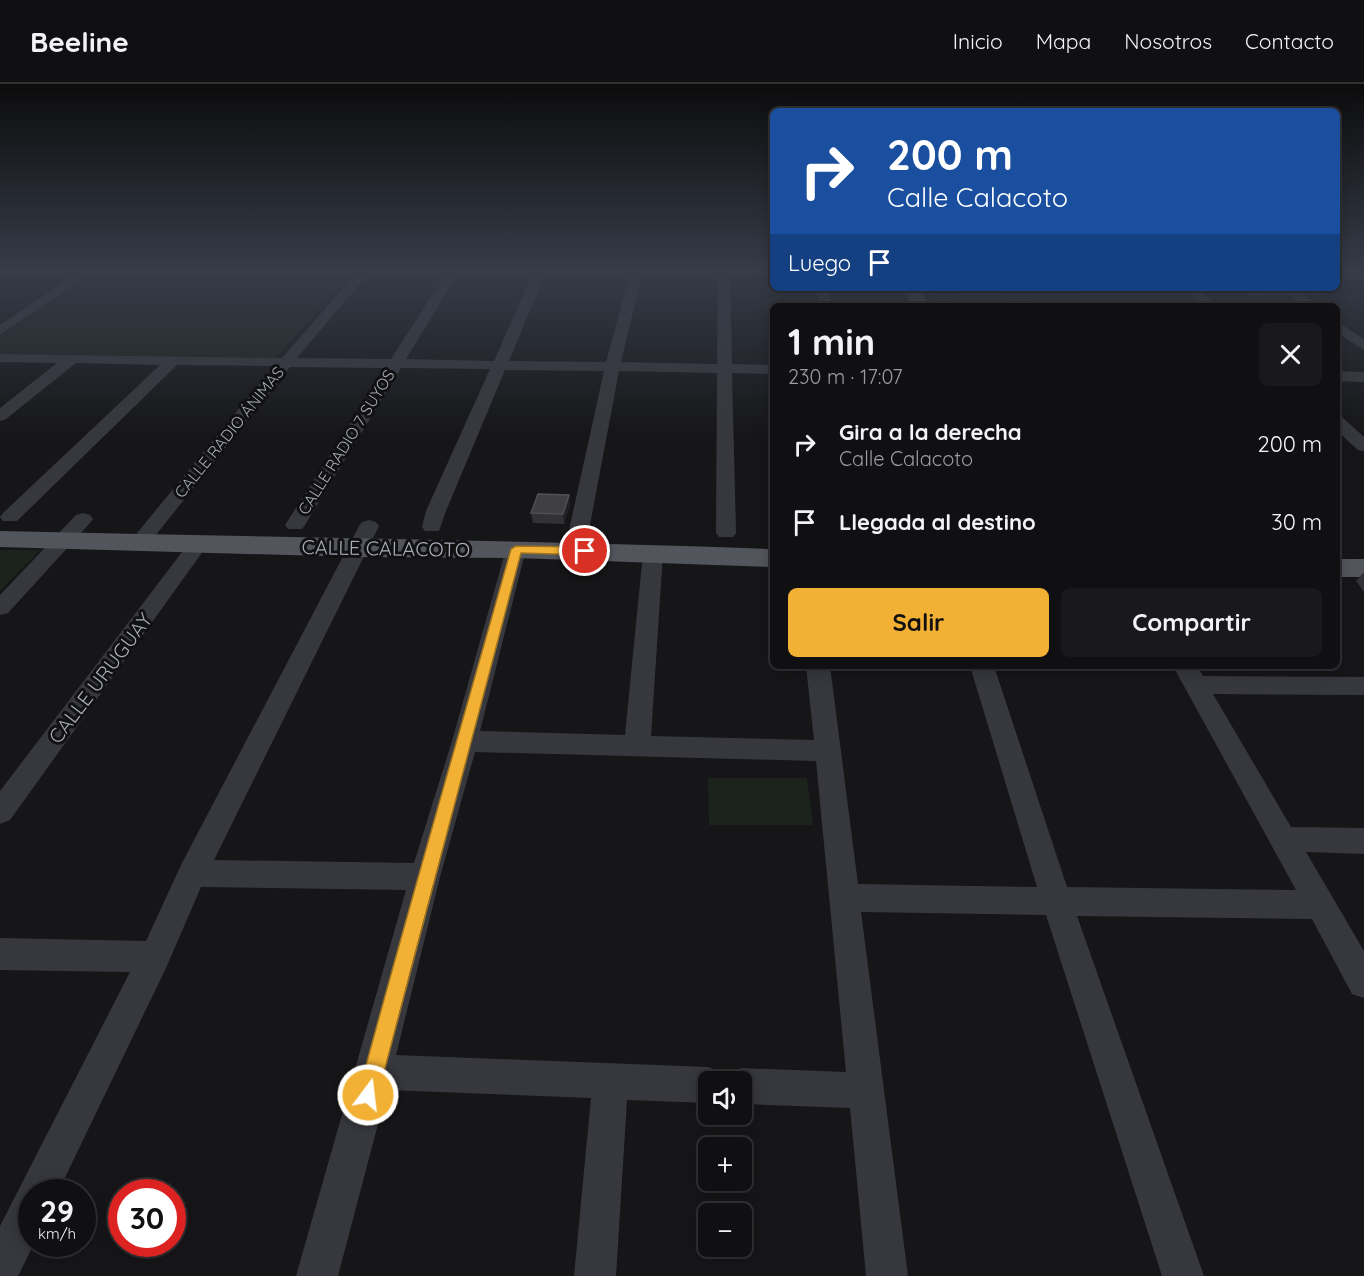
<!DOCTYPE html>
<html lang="es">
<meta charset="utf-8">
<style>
body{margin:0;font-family:Quicksand,sans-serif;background:#19191b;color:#f1f3f6;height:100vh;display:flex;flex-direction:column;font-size:22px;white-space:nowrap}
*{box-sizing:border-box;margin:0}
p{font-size:20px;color:#9c9d9f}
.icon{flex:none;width:33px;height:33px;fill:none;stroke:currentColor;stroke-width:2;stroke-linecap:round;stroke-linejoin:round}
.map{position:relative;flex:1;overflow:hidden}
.drawer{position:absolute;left:770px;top:219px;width:570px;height:366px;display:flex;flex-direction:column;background:#101012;border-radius:9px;box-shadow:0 3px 15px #0003,0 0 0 2px #303032}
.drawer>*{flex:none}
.hud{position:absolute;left:770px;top:24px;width:570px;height:183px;border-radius:9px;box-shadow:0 3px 15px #0003,0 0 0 2px #303032;background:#1a4fa0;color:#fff;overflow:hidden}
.fabs{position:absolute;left:698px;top:987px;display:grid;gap:12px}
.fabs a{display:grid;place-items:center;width:54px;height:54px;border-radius:9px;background:#101012;box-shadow:0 3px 15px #0003,0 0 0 2px #303032;font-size:30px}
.speed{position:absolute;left:18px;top:1095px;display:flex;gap:12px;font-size:30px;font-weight:700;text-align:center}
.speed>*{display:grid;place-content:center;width:78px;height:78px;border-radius:50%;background:#101012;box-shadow:0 3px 15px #0003,0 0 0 2px #303032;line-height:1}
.speed small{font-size:15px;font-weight:400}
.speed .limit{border:9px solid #d22;background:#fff;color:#111}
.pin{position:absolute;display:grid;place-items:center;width:51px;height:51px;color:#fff;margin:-26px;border:3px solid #fff;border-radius:50%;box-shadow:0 2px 6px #0007}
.me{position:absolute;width:66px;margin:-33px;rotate:15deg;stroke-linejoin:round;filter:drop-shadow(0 0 4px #0008)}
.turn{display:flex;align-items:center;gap:21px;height:126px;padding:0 18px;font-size:27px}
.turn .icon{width:78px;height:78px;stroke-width:2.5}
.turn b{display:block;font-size:42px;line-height:51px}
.then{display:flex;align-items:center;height:57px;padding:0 18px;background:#0003;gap:12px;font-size:22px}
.round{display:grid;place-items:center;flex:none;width:63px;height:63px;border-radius:9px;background:#19191b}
.head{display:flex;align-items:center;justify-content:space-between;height:102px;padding:0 18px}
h1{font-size:36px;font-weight:700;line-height:45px}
.action{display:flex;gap:12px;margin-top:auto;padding:12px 18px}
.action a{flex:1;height:69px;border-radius:9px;background:#f2b134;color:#111;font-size:24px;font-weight:700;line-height:69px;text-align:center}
.action a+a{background:#19191b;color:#f1f3f6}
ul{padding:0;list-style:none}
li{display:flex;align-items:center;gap:18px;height:78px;padding:0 18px}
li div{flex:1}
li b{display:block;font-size:22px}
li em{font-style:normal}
header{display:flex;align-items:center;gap:36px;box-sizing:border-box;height:84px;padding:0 30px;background:#101012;border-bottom:2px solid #303032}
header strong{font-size:28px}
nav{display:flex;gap:33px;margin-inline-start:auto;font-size:21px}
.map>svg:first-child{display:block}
.built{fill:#222225}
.green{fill:#1c231d}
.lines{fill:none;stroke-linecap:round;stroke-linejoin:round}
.street{fill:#37383d;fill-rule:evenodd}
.secondary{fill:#45474d;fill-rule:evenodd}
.primary{fill:#53555c;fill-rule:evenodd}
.wall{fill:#323236}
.shaded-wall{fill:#212124}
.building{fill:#3f3f44;stroke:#4f5156;stroke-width:1.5}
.route{fill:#f2b134;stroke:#9d7322;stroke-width:1.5}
.labels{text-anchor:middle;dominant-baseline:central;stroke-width:6;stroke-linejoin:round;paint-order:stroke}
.far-street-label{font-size:16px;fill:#a8adb8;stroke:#111113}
.street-label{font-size:20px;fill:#a8adb8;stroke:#111113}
</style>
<header>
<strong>Beeline</strong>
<nav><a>Inicio</a><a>Mapa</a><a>Nosotros</a><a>Contacto</a></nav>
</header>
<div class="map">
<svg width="1364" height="1192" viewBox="0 0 1364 1192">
<rect width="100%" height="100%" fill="#161618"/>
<polygon class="built" points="925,204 1072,204 1081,215 1034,214 1038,222 933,222"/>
<g class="green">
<polygon points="100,185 355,185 276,274 0,270 0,252"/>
<polygon points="1075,204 1186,204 1200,217 1085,216"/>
<polygon points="952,208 998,208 1004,217 957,217"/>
<polygon points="0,466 40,466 0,507"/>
<polygon points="708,694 807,694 813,741 709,741"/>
</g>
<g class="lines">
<g class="street">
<polygon points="0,185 9,185 0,190"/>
<polygon points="84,185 98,185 0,251 0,241"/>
<polygon points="360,185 372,185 297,274 391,275 449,185 461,185 406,275 494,277 535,185 547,185 509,277 606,278 631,185 643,185 621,278 717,280 718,185 730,185 732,280 772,281 772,290 732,289 736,449 733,453 719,453 716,449 717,289 619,287 589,446 586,450 572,450 569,446 604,287 505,286 446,427 439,447 425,447 422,443 426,427 490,285 401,284 305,441 302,445 288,445 285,441 386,284 290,283 147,462 140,464 133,462 130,458 133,454 274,282 177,281 17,437 3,437 0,433 3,429 160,281 76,279 6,335 0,337 0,324 57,279 0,278 0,270 282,274"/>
<rect x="1336" y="188" width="28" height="8"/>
<polygon points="816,204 828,204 833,222 819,222"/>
<polygon points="1185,204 1198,204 1217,222 1202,222"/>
<polygon points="1282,204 1296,204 1318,222 1303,222"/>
<polygon points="1336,237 1364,255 1364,266 1336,248"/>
<polygon points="1336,287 1364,288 1364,298 1336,297"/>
<polygon points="1336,332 1342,333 1364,353 1364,367 1358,366 1336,346"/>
<polygon points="83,429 90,431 93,435 90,439 8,529 0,531 0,511 76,431"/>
<polygon points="369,436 376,438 379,442 214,776 414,779 452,657 506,465 509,461 516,459 523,461 526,465 480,647 625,651 643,469 646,464 653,463 660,464 663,469 651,652 814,656 806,582 830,582 858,800 1037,803 970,582 994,582 1067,803 1296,806 1173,582 1197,582 1203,592 1364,593 1364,611 1213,610 1291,743 1364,744 1364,770 1306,768 1364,867 1364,914 1352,910 1312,835 1077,832 1204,1192 1162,1192 1046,831 861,828 908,1192 866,1192 850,1024 741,1020 741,998 725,998 728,989 741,984 846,988 816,677 475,668 440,793 396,971 708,983 721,988 724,998 708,998 708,1019 627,1016 616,1192 574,1192 591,1014 387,1006 338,1192 296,1192 406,806 201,803 166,884 58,1108 32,1108 32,1160 34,1160 18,1192 0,1192 0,1142 130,888 0,886 0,854 146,857 182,779 359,442 362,438"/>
<polygon points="199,453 206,455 209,459 206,463 10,736 0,740 0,707 192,455"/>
</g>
<polygon class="secondary" points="902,204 920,204 929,222 911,222"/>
<g class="primary">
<path d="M0,447C257,453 515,456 772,465V483L516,474L358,473L0,463Z"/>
<rect x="1336" y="475" width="28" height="18"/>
</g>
</g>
<g class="wall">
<polygon points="765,185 772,185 772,194 765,193"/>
<polygon points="1224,204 1288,204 1289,205 1286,211 1250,212 1247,209 1229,209"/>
<polygon points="1299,204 1325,204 1328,206 1324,211 1308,211"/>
<polygon points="569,411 570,421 564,440 533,439 531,429"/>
<polygon points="1364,488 1364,508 1356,497"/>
</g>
<polygon class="shaded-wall" points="569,411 570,421 564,440 563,430"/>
<g class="building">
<polygon points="1250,204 1288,204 1289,205 1253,207"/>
<polygon points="1309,204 1325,204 1328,206 1311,206"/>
<polygon points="538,410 569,411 563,430 531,429"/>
</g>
<linearGradient id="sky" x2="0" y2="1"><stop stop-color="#0c0c0d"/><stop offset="0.53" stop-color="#363c48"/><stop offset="1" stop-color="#363c48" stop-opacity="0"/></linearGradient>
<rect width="1364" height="352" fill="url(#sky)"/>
<path class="route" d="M516,462L585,463L590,467L585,471L521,469C474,650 424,830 378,1011L375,1018L368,1021L361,1018L358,1011C407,828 460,647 511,465Z"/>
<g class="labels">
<g class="far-street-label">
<text transform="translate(229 348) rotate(-51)">CALLE RADIO ÁNIMAS</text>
<text transform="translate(346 358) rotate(-58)">CALLE RADIO 7 SUYOS</text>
</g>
<g class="street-label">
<text transform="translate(386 464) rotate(1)">CALLE CALACOTO</text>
<text transform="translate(100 594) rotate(-53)">CALLE URUGUAY</text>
</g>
</g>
</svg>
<div class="fabs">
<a><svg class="icon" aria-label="sound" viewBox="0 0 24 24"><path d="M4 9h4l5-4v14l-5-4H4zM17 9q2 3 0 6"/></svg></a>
<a>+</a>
<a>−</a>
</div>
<div class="speed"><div>29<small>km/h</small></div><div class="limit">30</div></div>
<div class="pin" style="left:585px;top:467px;background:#d93025"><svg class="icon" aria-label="arrive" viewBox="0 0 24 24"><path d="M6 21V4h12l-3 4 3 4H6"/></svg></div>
<svg class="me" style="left:368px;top:1011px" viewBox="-20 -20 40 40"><circle r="17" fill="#f2b134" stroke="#fff" stroke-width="3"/><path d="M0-11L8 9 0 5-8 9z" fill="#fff"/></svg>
<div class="hud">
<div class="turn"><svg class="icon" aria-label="right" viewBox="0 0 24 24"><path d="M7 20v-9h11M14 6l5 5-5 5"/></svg><div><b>200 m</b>Calle Calacoto</div></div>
<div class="then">Luego<svg class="icon" aria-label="arrive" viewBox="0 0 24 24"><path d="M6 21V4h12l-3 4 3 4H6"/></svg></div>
</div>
<section class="drawer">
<div class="head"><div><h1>1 min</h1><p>230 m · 17:07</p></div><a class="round"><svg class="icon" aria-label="close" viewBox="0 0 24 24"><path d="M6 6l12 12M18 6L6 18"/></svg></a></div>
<ul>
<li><svg class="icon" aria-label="right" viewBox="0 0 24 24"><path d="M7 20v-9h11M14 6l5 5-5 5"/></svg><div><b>Gira a la derecha</b><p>Calle Calacoto</p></div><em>200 m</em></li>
<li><svg class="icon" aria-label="arrive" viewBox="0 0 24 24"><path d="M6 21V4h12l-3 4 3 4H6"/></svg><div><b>Llegada al destino</b></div><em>30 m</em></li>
</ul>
<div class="action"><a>Salir</a><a>Compartir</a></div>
</section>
</div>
